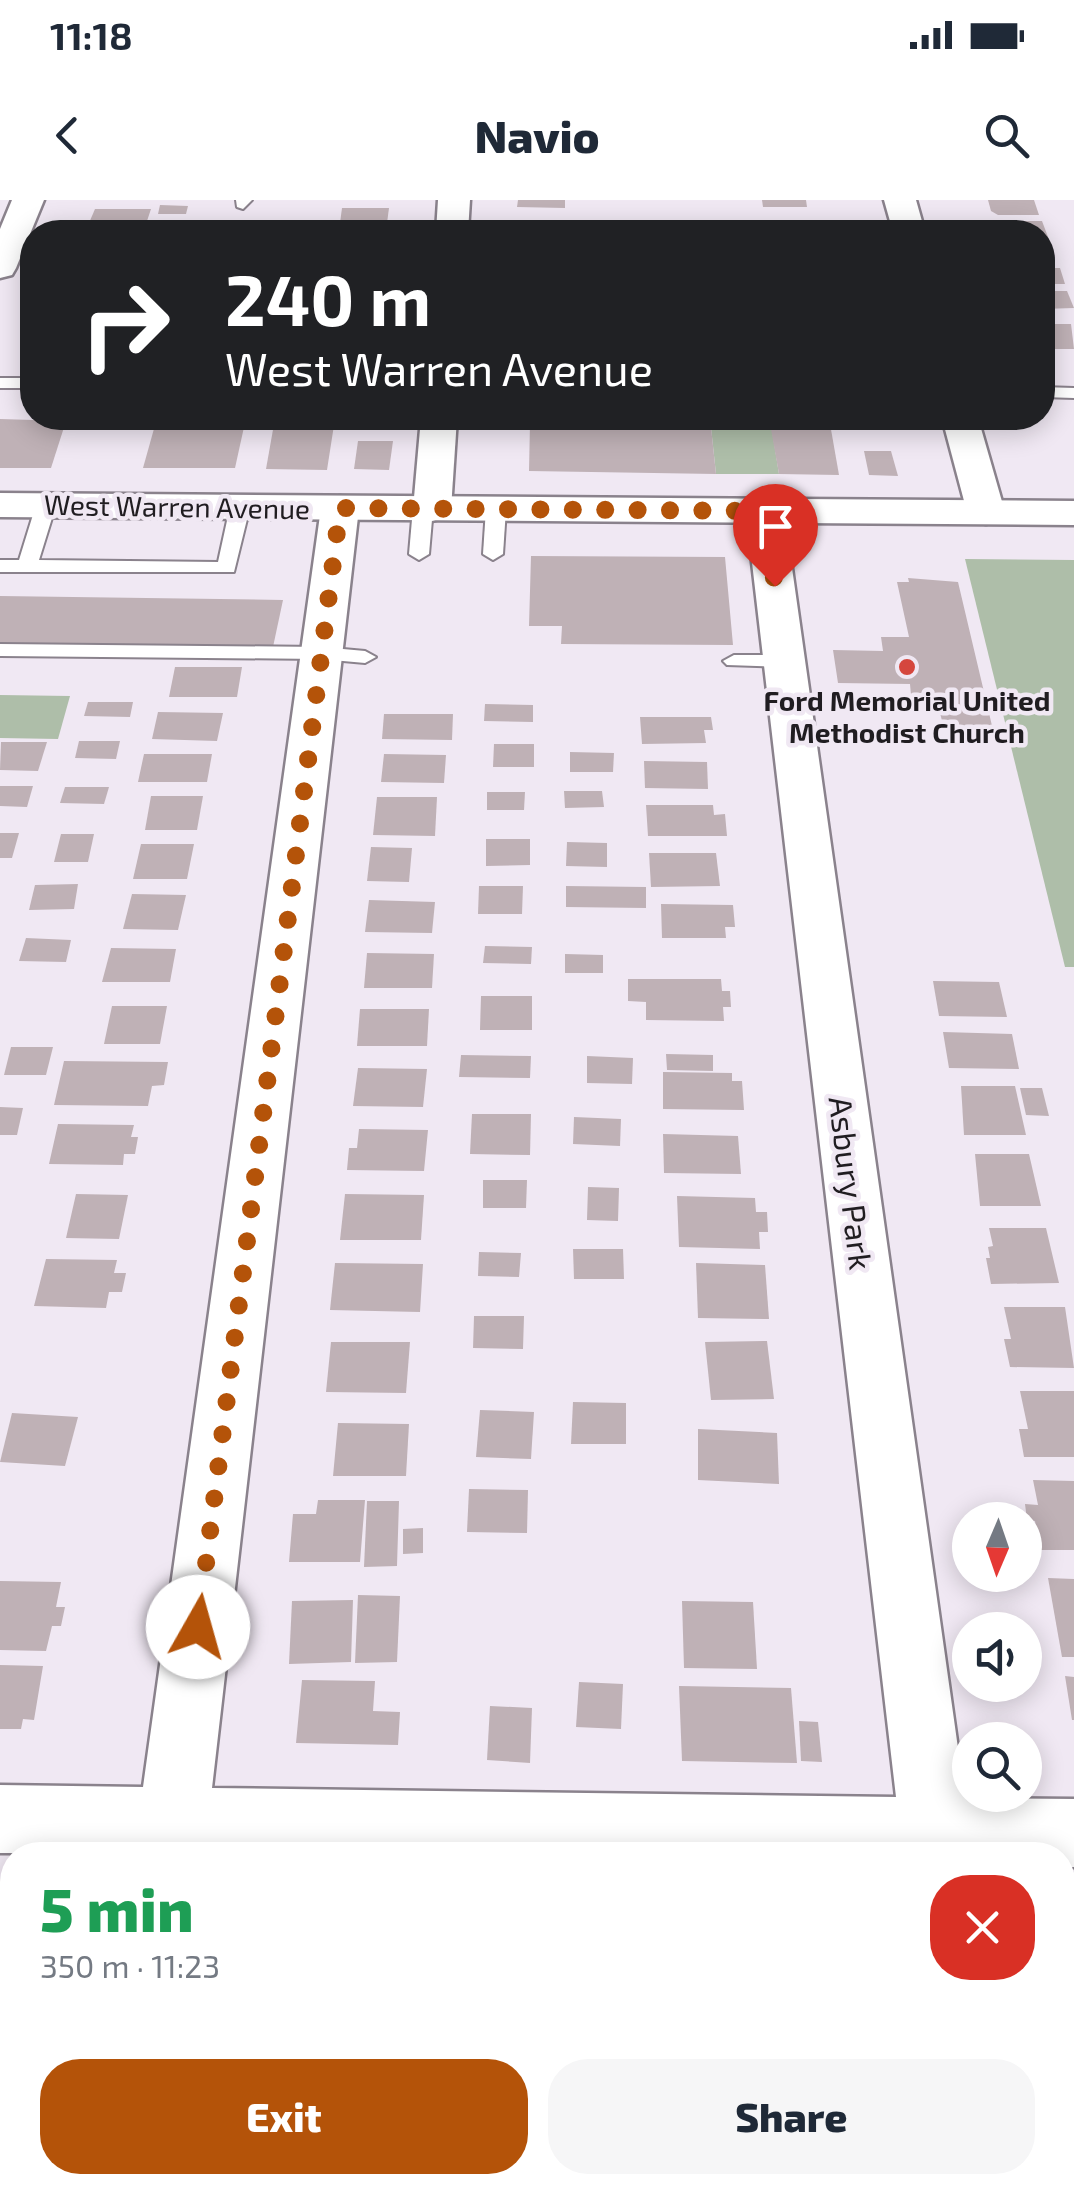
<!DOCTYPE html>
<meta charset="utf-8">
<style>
body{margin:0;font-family:"Exo 2",sans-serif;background:#f6f6f7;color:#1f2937;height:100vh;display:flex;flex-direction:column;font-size:38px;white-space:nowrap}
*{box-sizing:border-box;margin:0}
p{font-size:32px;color:#747a83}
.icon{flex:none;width:55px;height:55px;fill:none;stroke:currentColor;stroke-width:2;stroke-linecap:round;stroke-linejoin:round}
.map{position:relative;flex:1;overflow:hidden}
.sheet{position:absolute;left:0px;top:1642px;width:1075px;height:352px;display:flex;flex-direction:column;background:#fff;border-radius:40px 40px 0 0;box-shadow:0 5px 25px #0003}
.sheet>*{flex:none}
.hud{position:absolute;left:20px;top:20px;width:1035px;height:210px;border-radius:40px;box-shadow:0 5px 25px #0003;background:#202124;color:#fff;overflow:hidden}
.needle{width:65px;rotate:182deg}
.tools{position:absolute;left:952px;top:1302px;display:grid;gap:20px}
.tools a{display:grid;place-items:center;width:90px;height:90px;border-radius:50%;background:#fff;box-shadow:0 5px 25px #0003;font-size:50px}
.pin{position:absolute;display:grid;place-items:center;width:85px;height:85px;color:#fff;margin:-102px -42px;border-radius:50% 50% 50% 0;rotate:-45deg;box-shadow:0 0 10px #0007}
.pin .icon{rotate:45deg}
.me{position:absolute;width:110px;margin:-55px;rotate:7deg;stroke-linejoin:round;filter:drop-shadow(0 0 8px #0008)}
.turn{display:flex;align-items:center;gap:35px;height:210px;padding:0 40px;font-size:45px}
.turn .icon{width:130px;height:130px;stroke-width:2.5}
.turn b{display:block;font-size:70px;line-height:85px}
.round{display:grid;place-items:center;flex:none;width:105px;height:105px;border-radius:40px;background:#f6f6f7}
.head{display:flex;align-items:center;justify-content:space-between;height:170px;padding:0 40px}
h1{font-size:60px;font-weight:800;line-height:75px;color:#1e9e55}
.action{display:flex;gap:20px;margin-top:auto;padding:20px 40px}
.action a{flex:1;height:115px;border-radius:40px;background:#b45309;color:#fff;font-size:40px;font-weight:800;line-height:115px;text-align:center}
.action a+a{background:#f6f6f7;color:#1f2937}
.status{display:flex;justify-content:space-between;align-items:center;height:70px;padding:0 50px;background:#fff;direction:ltr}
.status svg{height:28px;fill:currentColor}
header{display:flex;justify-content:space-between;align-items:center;height:130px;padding:0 40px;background:#fff;font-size:45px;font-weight:800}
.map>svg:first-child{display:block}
.green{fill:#aebea9}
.building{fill:#bfb1b6}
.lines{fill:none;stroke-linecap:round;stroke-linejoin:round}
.service-casing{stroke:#8a828c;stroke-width:4}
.minor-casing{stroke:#8a828c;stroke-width:5}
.secondary-casing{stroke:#8a828c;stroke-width:5}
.service{fill:#fff;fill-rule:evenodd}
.minor{fill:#fff;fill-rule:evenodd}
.secondary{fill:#fff;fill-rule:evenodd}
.route{stroke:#b45309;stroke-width:18;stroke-dasharray:0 32.4}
.poi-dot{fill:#d5473e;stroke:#f0e8f3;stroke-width:4}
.labels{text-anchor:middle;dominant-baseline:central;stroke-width:9;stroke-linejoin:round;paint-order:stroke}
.far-street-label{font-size:28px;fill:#201d21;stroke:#f0e8f3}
.far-poi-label{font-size:28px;font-weight:bold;fill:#201d21;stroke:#f0e8f3}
.street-label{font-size:32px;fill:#201d21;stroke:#f0e8f3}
</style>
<div class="status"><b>11:18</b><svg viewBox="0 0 49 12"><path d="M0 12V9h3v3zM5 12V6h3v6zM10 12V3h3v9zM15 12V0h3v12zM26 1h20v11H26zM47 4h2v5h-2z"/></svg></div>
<header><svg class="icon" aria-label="back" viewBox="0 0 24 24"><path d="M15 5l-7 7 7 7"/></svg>Navio<svg class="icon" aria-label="search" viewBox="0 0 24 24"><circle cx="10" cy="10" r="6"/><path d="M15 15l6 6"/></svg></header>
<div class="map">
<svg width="1074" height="1993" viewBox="0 0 1074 1993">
<rect width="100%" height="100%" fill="#f0e8f3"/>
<g class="green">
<polygon points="710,218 770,218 779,274 716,274"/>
<polygon points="965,359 1074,360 1074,767 1065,767"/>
<polygon points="0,495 70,496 58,539 0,538"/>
</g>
<g class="building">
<polygon points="518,0 565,0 565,8 517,7"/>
<polygon points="762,0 806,0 807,7 763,7"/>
<polygon points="988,0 1034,0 1039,15 998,15 991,11"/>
<polygon points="160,5 188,6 186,14 158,14"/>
<polygon points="342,8 389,8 387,23 340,23"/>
<polygon points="95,9 151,9 146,24 89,23"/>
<polygon points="995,21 1042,21 1048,37 1042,37 1042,32 999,32"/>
<polygon points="1042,68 1060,68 1065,84 1042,84"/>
<polygon points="1042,91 1067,91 1074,108 1042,109"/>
<polygon points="1053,124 1071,124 1074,149 1042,149 1042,129 1054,129"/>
<polygon points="157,218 246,218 235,268 143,268"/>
<polygon points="650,218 710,218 716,274 529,271 530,224 650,225"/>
<polygon points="769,218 829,218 839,275 779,274"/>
<polygon points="0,219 66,221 51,268 0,268"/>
<polygon points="274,224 334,225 327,270 266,269"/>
<polygon points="358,241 393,241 389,270 354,269"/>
<polygon points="864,251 891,251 898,276 869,275"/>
<polygon points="531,356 725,357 733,445 561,444 562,426 529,426"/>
<polygon points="908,378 958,382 993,530 944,530 936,495 911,495 910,484 838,483 833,450 883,451 881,437 909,437 897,382 909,382"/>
<polygon points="0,396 283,400 273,447 0,443"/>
<polygon points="175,467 242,467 237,497 169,497"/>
<polygon points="88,502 133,502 130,517 84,516"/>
<polygon points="485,504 533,505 533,522 484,521"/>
<polygon points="158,512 223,513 217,541 152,539"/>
<polygon points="384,514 453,514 452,540 382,539"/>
<polygon points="640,517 711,517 713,530 704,530 706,543 642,544"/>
<polygon points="79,541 120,541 116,559 75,558"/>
<polygon points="1,542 47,542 38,571 0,570"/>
<polygon points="494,544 534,544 534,567 493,567"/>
<polygon points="570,552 614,553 613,572 570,572"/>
<polygon points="144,554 212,554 207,582 138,582"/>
<polygon points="384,554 446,555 444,583 381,582"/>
<polygon points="644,561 707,562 708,589 645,588"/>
<polygon points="0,586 33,586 27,607 0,606"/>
<polygon points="65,587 109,587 104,604 60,603"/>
<polygon points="564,591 602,591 604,607 565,608"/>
<polygon points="487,592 525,592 524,610 487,610"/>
<polygon points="151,596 203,596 197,630 145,630"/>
<polygon points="377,597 437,597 435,636 373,635"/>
<polygon points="646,605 713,605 714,615 725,614 727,636 648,636"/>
<polygon points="0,633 19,633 12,658 0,658"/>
<polygon points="61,634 94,634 88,662 54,662"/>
<polygon points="486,639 530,639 530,665 486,666"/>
<polygon points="567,642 607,643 607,667 566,666"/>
<polygon points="141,644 194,644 187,679 133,679"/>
<polygon points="371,647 412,648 409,682 367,681"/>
<polygon points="649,653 716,653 720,686 651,687"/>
<polygon points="78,684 74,709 29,710 35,685"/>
<polygon points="479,686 523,686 522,714 478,714"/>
<polygon points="566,686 646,687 646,708 566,707"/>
<polygon points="132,694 186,695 178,730 123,729"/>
<polygon points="369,700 435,702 432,733 365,732"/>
<polygon points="661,704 733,705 735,727 725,727 726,738 662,738"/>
<polygon points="26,738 71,740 66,762 19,761"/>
<polygon points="485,746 532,747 531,764 483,763"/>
<polygon points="111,748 176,749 170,782 102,782"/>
<polygon points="367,753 434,754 432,788 364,788"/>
<polygon points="565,754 603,755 603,773 565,773"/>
<polygon points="628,779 721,779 722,791 730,791 731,807 723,807 724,821 646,820 646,802 628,801"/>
<polygon points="933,781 999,782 1007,817 939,816"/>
<polygon points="481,796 532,796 532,830 480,830"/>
<polygon points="112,806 167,806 160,844 104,844"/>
<polygon points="360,809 429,809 427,846 357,846"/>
<polygon points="943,832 1012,834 1019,869 949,868"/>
<polygon points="11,847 53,847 46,875 4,875"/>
<polygon points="666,854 713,855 713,871 667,870"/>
<polygon points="461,855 531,856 530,878 459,877"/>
<polygon points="587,856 633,858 632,884 587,883"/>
<polygon points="64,861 168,862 164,885 152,886 148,906 54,905"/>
<polygon points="358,868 427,869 423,907 353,906"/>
<polygon points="663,872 732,873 732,881 742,881 744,910 663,909"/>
<polygon points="961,886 1015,886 1026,935 964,935"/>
<polygon points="1020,888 1042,888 1049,916 1026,915"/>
<polygon points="0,907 23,908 17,935 0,935"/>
<polygon points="472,914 531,914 530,955 470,954"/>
<polygon points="574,917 621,919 620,946 573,944"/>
<polygon points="58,924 134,925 131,937 138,937 135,954 124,954 123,965 49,964"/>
<polygon points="359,929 428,930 424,971 347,970 349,948 357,948"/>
<polygon points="663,934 738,936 741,974 664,973"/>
<polygon points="975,954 1029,954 1041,1006 980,1006"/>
<polygon points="483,980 527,980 526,1008 483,1008"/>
<polygon points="588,987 619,988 618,1021 587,1020"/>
<polygon points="76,994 128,995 119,1039 66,1038"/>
<polygon points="345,994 424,995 421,1040 340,1040"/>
<polygon points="677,996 755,998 756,1012 767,1012 768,1032 759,1032 760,1049 679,1047"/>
<polygon points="989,1028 1046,1028 1059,1083 991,1084 986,1058 990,1058 988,1047 993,1046"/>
<polygon points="573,1049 623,1049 624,1079 574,1079"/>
<polygon points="479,1052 521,1053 519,1077 478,1076"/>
<polygon points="46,1059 117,1060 114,1073 126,1073 122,1092 109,1092 106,1108 34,1106"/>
<polygon points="335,1063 423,1064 420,1112 330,1110"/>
<polygon points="696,1063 765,1065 769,1119 698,1118"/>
<polygon points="1004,1107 1065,1107 1074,1168 1010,1167 1004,1139 1011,1139"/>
<polygon points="474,1116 524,1116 523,1149 473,1148"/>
<polygon points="767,1141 774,1199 711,1200 705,1142"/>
<polygon points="331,1142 410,1142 406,1193 326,1192"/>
<polygon points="1020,1191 1074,1191 1074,1257 1024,1257 1019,1229 1028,1229"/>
<polygon points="573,1202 626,1203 626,1244 571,1244"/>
<polygon points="480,1210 534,1212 531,1259 476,1257"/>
<polygon points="12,1213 78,1217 65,1266 0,1262"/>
<polygon points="338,1223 409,1224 406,1276 333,1276"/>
<polygon points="698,1229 777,1233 779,1284 698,1280"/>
<polygon points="1033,1280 1074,1281 1074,1350 1040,1350 1035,1321 1027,1320 1025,1304 1038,1305"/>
<polygon points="469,1289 528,1290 527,1333 467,1332"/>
<polygon points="318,1300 365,1300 360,1362 289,1362 293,1314 316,1314"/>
<polygon points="367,1301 399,1301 397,1366 364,1367"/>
<polygon points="423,1328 423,1353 403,1354 403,1329"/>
<polygon points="1048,1378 1074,1379 1074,1457 1062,1457"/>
<polygon points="0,1381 61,1382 56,1407 65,1407 61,1426 52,1426 46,1451 0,1450"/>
<polygon points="358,1395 400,1396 397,1462 355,1463"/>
<polygon points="353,1400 351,1462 289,1464 292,1401"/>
<polygon points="682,1401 753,1402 757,1469 684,1468"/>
<polygon points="0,1465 43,1466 34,1520 23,1519 21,1529 0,1529"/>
<polygon points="1065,1476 1074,1477 1074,1520 1072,1520"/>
<polygon points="302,1480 375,1481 373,1511 400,1512 398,1545 296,1543"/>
<polygon points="579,1482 623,1484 621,1529 576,1527"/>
<polygon points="679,1486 791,1488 797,1563 682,1561"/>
<polygon points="490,1506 532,1508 530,1563 487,1560"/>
<polygon points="799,1521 818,1522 822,1562 801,1561"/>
<polygon points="0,1723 12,1723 12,1759 2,1811"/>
<polygon points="399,1982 468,1982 467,1993 398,1993"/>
<rect x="593" y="1982" width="66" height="11"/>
</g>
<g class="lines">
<g class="service-casing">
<g id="service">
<polygon points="236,0 252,0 243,9 237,7"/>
<rect x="0" y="178" width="32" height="10"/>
<polygon points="1042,187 1074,188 1074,198 1042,197"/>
<polygon points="46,299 56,305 39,360 218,362 230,307 240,301 250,307 234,372 0,372 0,360 19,360 36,305"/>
<polygon points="423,302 433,308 429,354 419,360 409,354 413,308"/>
<polygon points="496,303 506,309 503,354 493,360 483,354 486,309"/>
<polygon points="0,444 321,447 365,451 376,457 365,463 321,459 0,456"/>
<polygon points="734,455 786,455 797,461 786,467 727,465 723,461"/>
</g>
</g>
<g class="minor-casing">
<g id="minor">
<polygon points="12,0 44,0 16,68 12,75 0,78 0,29"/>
<polygon points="438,0 470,0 468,32 436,32"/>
<polygon points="884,0 916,0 925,32 893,32"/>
<polygon points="421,218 457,218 451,309 446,317 432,321 418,317 413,309"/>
<polygon points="942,218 978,218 1005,312 1000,320 986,324 972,320 967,312"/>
<polygon points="340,296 354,300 359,308 212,1588 896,1597 746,311 751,303 765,299 779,303 784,311 965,1598 1074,1599 1074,1667 1062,1667 1062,1655 0,1653 0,1585 143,1587 321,308 326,300"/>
<polygon points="89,1982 167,1982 165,1993 87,1993"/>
<polygon points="945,1982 1023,1982 1024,1993 946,1993"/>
</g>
</g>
<g class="secondary-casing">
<polygon id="secondary" points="0,293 1074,301 1074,325 0,317"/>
</g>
<use href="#service" class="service"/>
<use href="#minor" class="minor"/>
<use href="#secondary" class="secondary"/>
</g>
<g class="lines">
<polyline class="route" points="198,1427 340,308 765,311 775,386"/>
</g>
<circle class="poi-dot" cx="907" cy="467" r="10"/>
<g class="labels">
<g class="far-street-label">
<text transform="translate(177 306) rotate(1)">West Warren Avenue</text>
</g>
<g class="far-poi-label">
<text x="907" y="500">Ford Memorial United<tspan x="907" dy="32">Methodist Church</tspan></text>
</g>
<g class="street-label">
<text transform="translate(852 983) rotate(83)">Asbury Park</text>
</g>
</g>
</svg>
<div class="tools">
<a><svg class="needle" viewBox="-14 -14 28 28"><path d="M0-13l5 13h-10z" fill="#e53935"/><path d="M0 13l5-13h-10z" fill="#747a83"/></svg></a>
<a><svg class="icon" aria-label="sound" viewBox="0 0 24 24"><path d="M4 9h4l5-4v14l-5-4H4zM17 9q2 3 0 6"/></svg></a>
<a><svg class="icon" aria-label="search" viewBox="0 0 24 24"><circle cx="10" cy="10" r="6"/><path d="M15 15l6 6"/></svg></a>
</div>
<div class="pin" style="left:775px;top:386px;background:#d93025"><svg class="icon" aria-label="arrive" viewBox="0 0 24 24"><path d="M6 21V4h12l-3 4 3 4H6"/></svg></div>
<svg class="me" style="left:198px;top:1427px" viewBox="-20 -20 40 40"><circle r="19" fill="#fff"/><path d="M0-13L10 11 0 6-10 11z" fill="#b45309"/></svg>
<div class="hud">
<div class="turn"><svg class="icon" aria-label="right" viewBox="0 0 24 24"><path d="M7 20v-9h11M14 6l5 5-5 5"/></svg><div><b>240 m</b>West Warren Avenue</div></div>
</div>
<section class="sheet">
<div class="head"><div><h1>5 min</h1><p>350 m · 11:23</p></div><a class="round" style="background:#d93025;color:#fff"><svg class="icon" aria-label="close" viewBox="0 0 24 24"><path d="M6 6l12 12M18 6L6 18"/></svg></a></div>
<div class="action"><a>Exit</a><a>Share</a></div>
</section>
</div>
